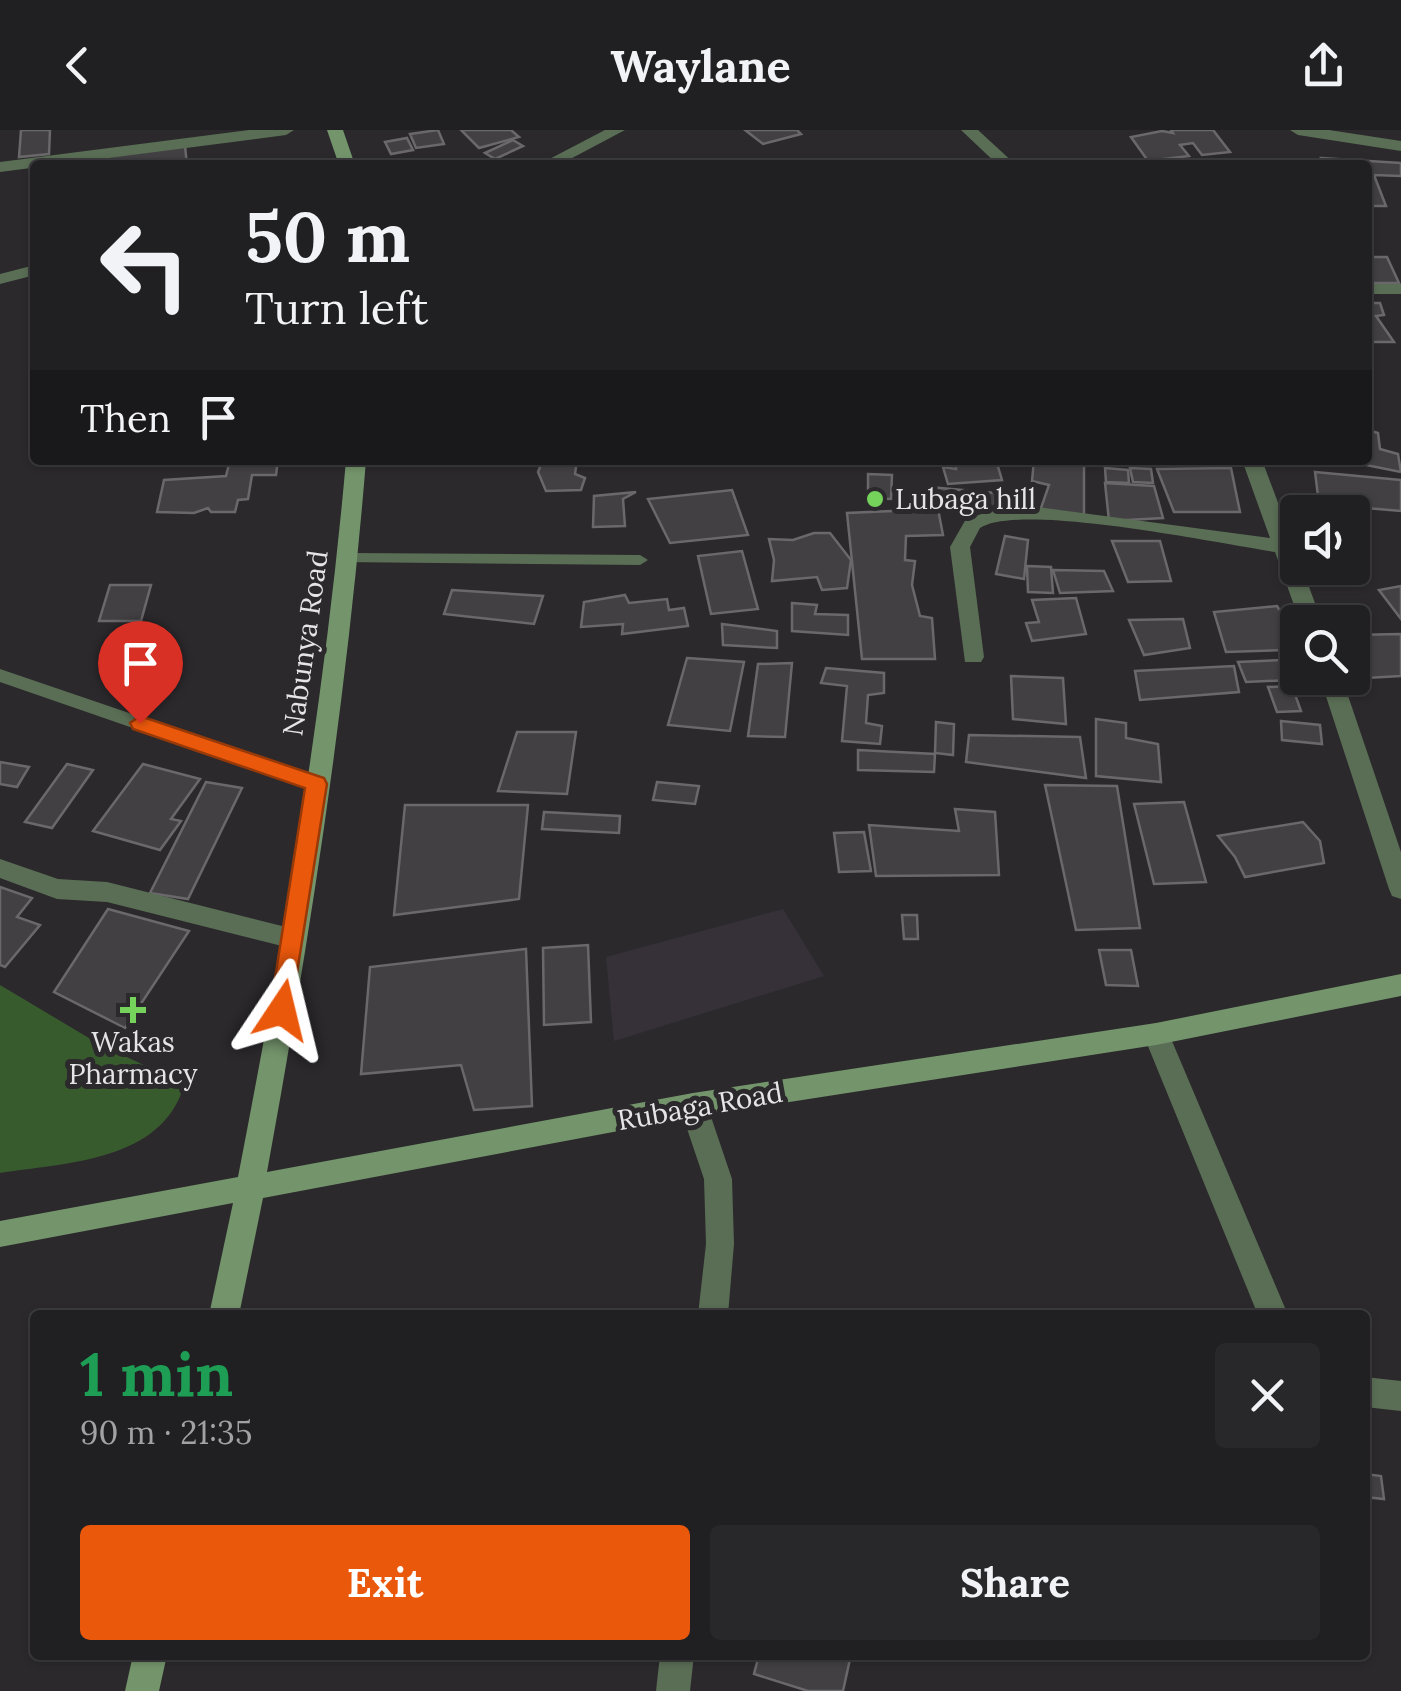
<!DOCTYPE html>
<meta charset="utf-8">
<style>
body{margin:0;font-family:Lora,serif;background:#28272a;color:#f1f3f6;height:100vh;display:flex;flex-direction:column;font-size:38px;white-space:nowrap}
*{box-sizing:border-box;margin:0}
p{font-size:32px;color:#a2a2a5}
.icon{flex:none;width:55px;height:55px;fill:none;stroke:currentColor;stroke-width:2;stroke-linecap:round;stroke-linejoin:round}
.map{position:relative;flex:1;overflow:hidden}
.sheet{position:absolute;left:30px;top:1180px;width:1340px;height:350px;display:flex;flex-direction:column;background:#201f21;border-radius:10px;box-shadow:0 2px 8px #0004,0 0 0 2px #3d3d3f}
.sheet>*{flex:none}
.guide{position:absolute;left:30px;top:30px;width:1342px;height:305px;border-radius:10px;box-shadow:0 2px 8px #0004,0 0 0 2px #3d3d3f;background:#201f21;color:#f1f3f6;overflow:hidden}
.controls{position:absolute;left:1280px;top:365px;display:grid;gap:20px}
.controls a{display:grid;place-items:center;width:90px;height:90px;border-radius:10px;background:#201f21;box-shadow:0 2px 8px #0004,0 0 0 2px #3d3d3f;font-size:50px}
.pin{position:absolute;display:grid;place-items:center;width:85px;height:85px;color:#fff;margin:-102px -42px;border-radius:50% 50% 50% 0;rotate:-45deg;box-shadow:0 0 10px #0007}
.pin .icon{rotate:45deg}
.me{position:absolute;width:110px;margin:-55px;rotate:10deg;stroke-linejoin:round;filter:drop-shadow(0 0 8px #0008)}
.turn{display:flex;align-items:center;gap:35px;height:210px;padding:0 50px;font-size:45px}
.turn .icon{width:130px;height:130px;stroke-width:2.5}
.turn b{display:block;font-size:70px;line-height:85px}
.then{display:flex;align-items:center;height:95px;padding:0 50px;background:#0003;gap:20px;font-size:38px}
.round{display:grid;place-items:center;flex:none;width:105px;height:105px;border-radius:10px;background:#28272a}
.head{display:flex;align-items:center;justify-content:space-between;height:170px;padding:0 50px}
h1{font-size:60px;font-weight:700;line-height:75px;color:#1e9e55}
.action{display:flex;gap:20px;margin-top:auto;padding:20px 50px}
.action a{flex:1;height:115px;border-radius:10px;background:#ea580c;color:#fff;font-size:40px;font-weight:700;line-height:115px;text-align:center}
.action a+a{background:#28272a;color:#f1f3f6}
header{display:flex;justify-content:space-between;align-items:center;height:130px;padding:0 50px;background:#201f21;font-size:45px;font-weight:700}
.map>svg:first-child{display:block}
.built{fill:#363139}
.green{fill:#385b2e}
.building{fill:#424043;stroke:#6a686b;stroke-width:2.5}
.lines{fill:none;stroke-linecap:round;stroke-linejoin:round}
.service{fill:#5a6e55;fill-rule:evenodd}
.minor{fill:#5a6e55;fill-rule:evenodd}
.tertiary{fill:#5a6e55;fill-rule:evenodd}
.secondary{fill:#74956c;fill-rule:evenodd}
.route{fill:#ea580c;stroke:#983908;stroke-width:2.5}
.poi-dot{fill:#75d25b;stroke:#2b292c;stroke-width:4}
.labels{text-anchor:middle;dominant-baseline:central;stroke-width:10;stroke-linejoin:round;paint-order:stroke}
.poi-label{font-size:28px;fill:#e5e4e6;stroke:#2b292c;text-anchor:start}
.street-label{font-size:28px;fill:#e5e4e6;stroke:#2b292c}
</style>
<header><svg class="icon" aria-label="back" viewBox="0 0 24 24"><path d="M15 5l-7 7 7 7"/></svg>Waylane<svg class="icon" aria-label="share" viewBox="0 0 24 24"><path d="M12 15V3M7 8l5-5 5 5M5 13v7h14v-7"/></svg></header>
<div class="map">
<svg width="1401" height="1561" viewBox="0 0 1401 1561">
<rect width="100%" height="100%" fill="#2b292c"/>
<polygon class="built" points="783,779 824,846 614,911 606,827"/>
<path class="green" d="M0,855L99,914L176,950L181,964C154,1032 63,1033 0,1043Z"/>
<g class="building">
<polygon points="21,0 50,0 49,24 19,27"/>
<polygon points="438,0 444,14 416,18 410,4"/>
<polygon points="461,0 511,0 519,7 479,18"/>
<polygon points="745,0 797,0 801,4 763,14"/>
<polygon points="1171,0 1213,0 1230,22 1202,25 1193,13 1180,15 1189,26 1148,31 1131,7 1162,1 1173,3"/>
<polygon points="407,8 413,20 391,24 385,12"/>
<polygon points="513,10 523,16 495,29 485,23"/>
<polygon points="185,16 187,35 109,35 109,24"/>
<polygon points="1321,28 1401,33 1401,46 1374,45 1386,76 1368,76 1368,35 1323,35"/>
<polygon points="1368,127 1387,127 1399,153 1368,153"/>
<polygon points="1368,173 1380,173 1384,185 1376,186 1394,212 1368,212"/>
<polygon points="1368,300 1378,303 1380,319 1398,324 1401,342 1341,330 1368,330"/>
<polygon points="230,330 278,330 276,345 252,345 248,369 238,370 235,382 211,382 208,378 194,383 157,382 164,350 226,346"/>
<polygon points="543,330 577,330 575,344 585,348 581,360 546,361 538,342"/>
<polygon points="956,330 996,330 1002,350 948,354 943,337 956,339"/>
<polygon points="1034,330 1084,331 1084,387 1040,381 1049,355 1032,351"/>
<polygon points="1105,338 1128,340 1129,353 1106,352"/>
<polygon points="1130,338 1151,339 1153,353 1133,352"/>
<polygon points="1231,338 1240,382 1174,382 1157,339"/>
<polygon points="1315,342 1401,350 1401,381 1319,374"/>
<polygon points="868,344 892,345 891,369 868,368"/>
<polygon points="1105,353 1154,356 1163,388 1109,391"/>
<polygon points="929,357 995,363 994,379 928,373"/>
<polygon points="732,360 748,405 670,413 648,369"/>
<polygon points="636,362 623,369 625,396 593,397 594,366"/>
<polygon points="938,379 943,405 906,406 905,430 915,431 912,455 920,486 932,488 935,529 862,529 847,383"/>
<polygon points="814,403 830,403 851,430 847,458 822,460 817,447 772,451 774,430 769,409 793,410"/>
<polygon points="1005,406 1028,410 1024,449 996,444"/>
<polygon points="1112,411 1160,411 1171,451 1128,452"/>
<polygon points="742,421 758,479 711,484 698,426"/>
<polygon points="1027,436 1051,437 1053,463 1028,462"/>
<polygon points="1053,440 1104,441 1113,461 1060,463"/>
<polygon points="110,455 151,455 141,491 99,491"/>
<polygon points="1401,456 1401,489 1379,460"/>
<polygon points="452,460 543,466 534,494 444,484"/>
<polygon points="625,465 629,473 667,469 669,480 684,478 688,496 622,504 623,494 581,497 584,472"/>
<polygon points="1076,468 1086,504 1032,511 1026,493 1039,492 1032,470"/>
<polygon points="792,473 817,475 815,484 848,485 848,505 792,501"/>
<polygon points="1277,476 1291,498 1288,520 1226,522 1214,482"/>
<polygon points="1183,489 1190,518 1144,525 1129,490"/>
<polygon points="722,494 777,501 777,518 723,515"/>
<polygon points="1401,504 1401,546 1348,549 1352,548 1352,505"/>
<polygon points="687,528 744,532 730,601 668,595"/>
<polygon points="1283,530 1292,550 1246,552 1238,532"/>
<polygon points="792,533 785,607 748,606 758,534"/>
<polygon points="1234,536 1239,562 1140,570 1135,541"/>
<polygon points="826,538 884,543 884,563 868,565 866,593 882,596 880,614 842,611 847,556 821,553"/>
<polygon points="1011,546 1063,548 1066,594 1013,589"/>
<polygon points="1292,556 1301,581 1277,582 1268,557"/>
<polygon points="1096,589 1126,593 1126,608 1158,614 1161,652 1096,646"/>
<polygon points="1281,591 1320,595 1322,614 1282,610"/>
<polygon points="936,592 954,594 953,625 935,623"/>
<polygon points="517,602 576,602 567,664 498,661"/>
<polygon points="969,605 1080,607 1086,648 966,632"/>
<polygon points="858,620 935,624 934,642 858,640"/>
<polygon points="0,632 29,637 17,657 0,654"/>
<polygon points="67,634 93,640 52,698 25,692"/>
<polygon points="143,634 200,649 171,689 181,691 160,720 93,701"/>
<polygon points="206,652 242,658 188,769 150,763"/>
<polygon points="657,652 699,656 695,674 653,670"/>
<polygon points="1045,655 1117,656 1140,798 1076,800"/>
<polygon points="1184,672 1206,752 1154,754 1134,674"/>
<polygon points="405,675 528,675 519,769 394,785"/>
<polygon points="955,679 995,682 999,745 876,746 869,695 959,701"/>
<polygon points="544,682 620,686 619,703 542,699"/>
<polygon points="1303,692 1320,711 1324,733 1245,747 1235,727 1218,706"/>
<polygon points="864,702 871,741 839,742 834,703"/>
<polygon points="0,757 32,768 17,787 40,795 5,837 0,835"/>
<polygon points="108,779 189,801 125,898 54,862"/>
<polygon points="902,785 917,785 918,809 904,809"/>
<polygon points="588,815 591,892 544,895 543,818"/>
<polygon points="526,819 532,976 474,980 461,935 361,944 370,837"/>
<polygon points="1099,820 1131,820 1138,856 1106,855"/>
<polygon points="1365,1344 1381,1346 1384,1369 1365,1367"/>
<polygon points="759,1525 837,1525 850,1529 843,1561 808,1561 754,1544"/>
</g>
<g class="lines">
<g class="service">
<polygon points="348,423 640,425 648,430 640,435 342,432 342,424"/>
<polygon points="0,539 323,649 325,654 323,659 309,659 0,552"/>
</g>
<g class="minor">
<polygon points="249,0 294,0 286,5 0,42 0,32"/>
<polygon points="961,0 978,0 1016,35 998,35"/>
<polygon points="1290,0 1329,0 1401,11 1401,21 1298,5"/>
<polygon points="35,135 35,145 0,154 0,144"/>
<rect x="1368" y="154" width="33" height="10"/>
<path d="M1242,330H1262L1298,426V438H1302L1322,492H1300L1275,422C1221,414 1020,372 980,398L970,417L984,527L981,532H965L950,417L966,389L1003,377H1037L1270,408Z"/>
<polygon points="1320,548 1342,548 1401,722 1401,769 1392,766 1389,759"/>
<polygon points="0,729 58,749 107,752 294,799 303,802 307,809 303,816 294,819 107,772 57,769 0,748"/>
<polygon points="1156,893 1165,896 1169,904 1288,1185 1258,1185 1143,904 1147,896"/>
<polygon points="693,963 703,967 707,975 732,1049 734,1114 728,1185 698,1185 706,1114 704,1049 679,975 683,967"/>
<polygon points="1365,1247 1401,1251 1401,1281 1365,1277"/>
<polygon points="660,1525 694,1525 690,1561 656,1561"/>
</g>
<polygon class="tertiary" points="605,0 625,0 559,35 538,35"/>
<g class="secondary">
<polygon points="327,0 343,0 355,35 339,35"/>
<path d="M346,330H366C347,568 310,807 267,1042L693,963L1156,893L1401,844V866L1156,915L693,987L263,1068L239,1185H209L233,1073L0,1117V1091L238,1047C284,810 325,570 346,330Z"/>
<polygon points="133,1525 167,1525 159,1561 125,1561"/>
</g>
</g>
<polygon class="route" points="140,586 324,648 327,654 290,887 274,887 270,880 305,658 133,599 130,593"/>
<g class="poi-dot">
<circle cx="875" cy="369" r="10"/>
<path d="M128 865h10v10h10v10h-10v10h-10v-10h-10v-10h10z"/>
</g>
<g class="labels">
<g class="poi-label">
<text x="895" y="369">Lubaga hill</text>
<text x="133" y="912" text-anchor="middle">Wakas<tspan x="133" dy="32">Pharmacy</tspan></text>
</g>
<g class="street-label">
<text transform="translate(305 513) rotate(-82)">Nabunya Road</text>
<text transform="translate(700 976) rotate(-10)">Rubaga Road</text>
</g>
</g>
</svg>
<div class="controls">
<a><svg class="icon" aria-label="sound" viewBox="0 0 24 24"><path d="M4 9h4l5-4v14l-5-4H4zM17 9q2 3 0 6"/></svg></a>
<a><svg class="icon" aria-label="search" viewBox="0 0 24 24"><circle cx="10" cy="10" r="6"/><path d="M15 15l6 6"/></svg></a>
</div>
<div class="pin" style="left:140px;top:593px;background:#d93025"><svg class="icon" aria-label="arrive" viewBox="0 0 24 24"><path d="M6 21V4h12l-3 4 3 4H6"/></svg></div>
<svg class="me" style="left:282px;top:880px" viewBox="-20 -20 40 40"><path d="M0-17L14 15 0 8-14 15z" fill="#ea580c" stroke="#fff" stroke-width="4"/></svg>
<div class="guide">
<div class="turn"><svg class="icon" aria-label="left" viewBox="0 0 24 24"><path d="M17 20v-9H6M10 6l-5 5 5 5"/></svg><div><b>50 m</b>Turn left</div></div>
<div class="then">Then<svg class="icon" aria-label="arrive" viewBox="0 0 24 24"><path d="M6 21V4h12l-3 4 3 4H6"/></svg></div>
</div>
<section class="sheet">
<div class="head"><div><h1>1 min</h1><p>90 m · 21:35</p></div><a class="round"><svg class="icon" aria-label="close" viewBox="0 0 24 24"><path d="M6 6l12 12M18 6L6 18"/></svg></a></div>
<div class="action"><a>Exit</a><a>Share</a></div>
</section>
</div>
